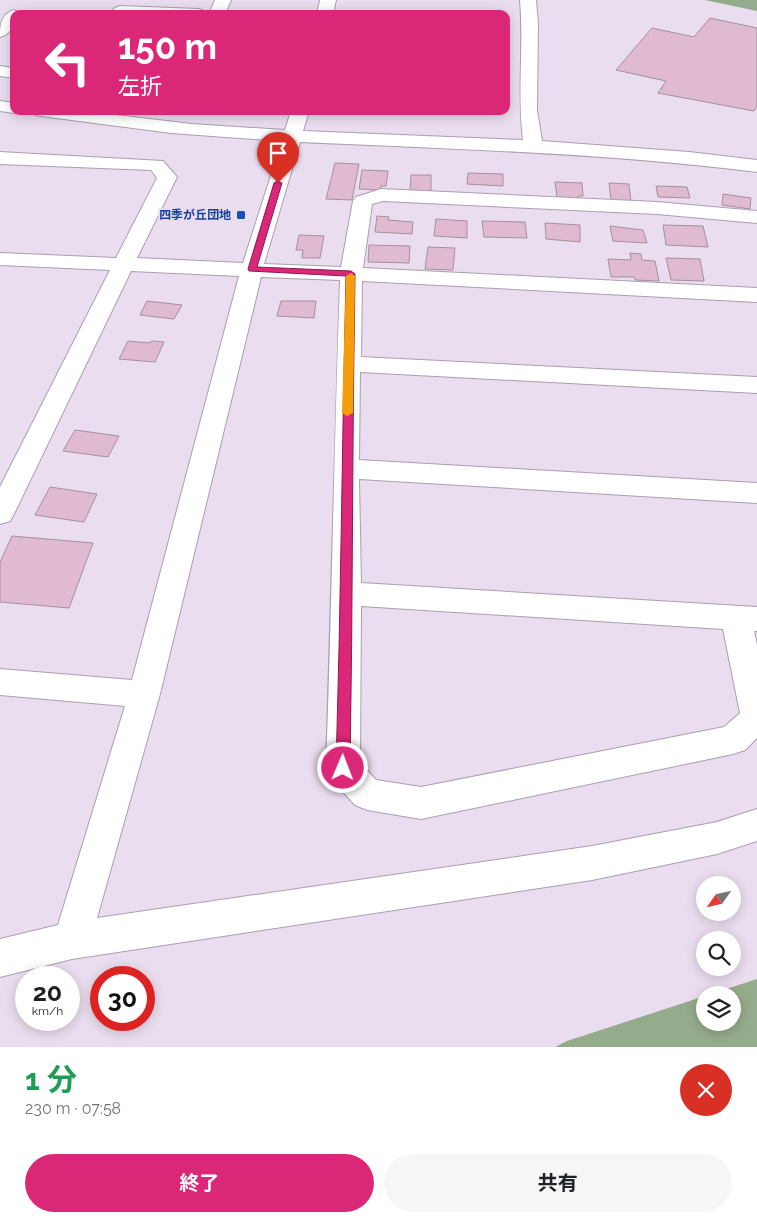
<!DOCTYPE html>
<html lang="ja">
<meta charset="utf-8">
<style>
body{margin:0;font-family:Raleway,"Noto Sans JP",sans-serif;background:#f6f6f6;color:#202124;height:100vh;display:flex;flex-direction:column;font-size:19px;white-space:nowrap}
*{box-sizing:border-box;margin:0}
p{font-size:16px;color:#757577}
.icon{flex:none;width:28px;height:28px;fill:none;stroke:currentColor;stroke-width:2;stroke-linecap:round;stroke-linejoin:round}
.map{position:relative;height:1047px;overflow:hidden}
.panel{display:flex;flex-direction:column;background:#fff;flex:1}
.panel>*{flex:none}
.top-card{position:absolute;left:10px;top:10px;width:500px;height:105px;border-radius:10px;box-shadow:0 2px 12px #0003;background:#db2777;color:#fff;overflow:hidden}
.needle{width:32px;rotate:236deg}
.controls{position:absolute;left:696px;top:876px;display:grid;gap:10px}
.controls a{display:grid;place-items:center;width:45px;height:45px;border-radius:50%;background:#fff;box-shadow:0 2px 12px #0003;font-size:25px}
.speed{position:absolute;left:15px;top:966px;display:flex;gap:10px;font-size:25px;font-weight:700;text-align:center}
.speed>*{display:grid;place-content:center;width:65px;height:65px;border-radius:50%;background:#fff;box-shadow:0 2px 12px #0003;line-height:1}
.speed small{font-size:12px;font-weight:400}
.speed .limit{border:8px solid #d22;background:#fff;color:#111}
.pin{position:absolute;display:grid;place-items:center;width:42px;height:42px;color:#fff;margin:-51px -21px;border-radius:50% 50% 50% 0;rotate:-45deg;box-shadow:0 0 5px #0007}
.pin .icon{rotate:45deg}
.me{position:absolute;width:55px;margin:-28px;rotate:1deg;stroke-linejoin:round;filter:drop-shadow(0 0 4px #0008)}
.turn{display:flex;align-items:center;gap:18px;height:105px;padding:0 25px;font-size:22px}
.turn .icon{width:65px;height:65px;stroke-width:2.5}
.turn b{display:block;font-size:35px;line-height:42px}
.round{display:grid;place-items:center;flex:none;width:52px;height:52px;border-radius:26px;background:#f6f6f6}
.summary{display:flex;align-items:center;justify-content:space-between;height:85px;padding:0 25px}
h1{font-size:30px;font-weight:700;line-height:38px;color:#1e9e55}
.cta{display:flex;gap:10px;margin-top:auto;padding:10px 25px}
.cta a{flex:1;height:58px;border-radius:30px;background:#db2777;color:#fff;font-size:20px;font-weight:700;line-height:58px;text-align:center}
.cta a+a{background:#f6f6f6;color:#202124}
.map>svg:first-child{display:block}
.forest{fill:#95ac8c}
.building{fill:#e0bad0;stroke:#a5909c}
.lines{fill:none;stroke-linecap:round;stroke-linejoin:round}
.minor-casing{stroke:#ab9eb0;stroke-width:2}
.minor{fill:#fff;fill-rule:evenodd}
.route{fill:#db2777;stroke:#8e194d}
.slow{fill:#f59e0b}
.transit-dot{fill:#1a4fb4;stroke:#eaddef;stroke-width:2}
.labels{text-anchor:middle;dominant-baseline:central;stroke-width:4;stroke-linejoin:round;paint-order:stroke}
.far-transit-label{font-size:12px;font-weight:bold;fill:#164399;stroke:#eaddef;text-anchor:end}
</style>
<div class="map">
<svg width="757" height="1047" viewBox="0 0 757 1047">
<rect width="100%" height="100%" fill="#eaddef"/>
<g class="forest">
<polygon points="705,0 757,0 757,11"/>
<polygon points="757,979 757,1047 555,1047 567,1041 705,996 705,1022 732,1022 732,995 708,995"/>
</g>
<g class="building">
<polygon points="710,18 757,28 757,106 754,111 658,93 666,81 616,70 652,28 694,37"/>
<polygon points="335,163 359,164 352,200 326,199"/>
<polygon points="362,170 388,171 386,186 381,186 380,190 359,189"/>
<polygon points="468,173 503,174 503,186 467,184"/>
<polygon points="411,175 431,175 431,191 410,191"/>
<polygon points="555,182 582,183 583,196 578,196 578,198 557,197"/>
<polygon points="609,183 629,184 631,201 611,200"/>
<polygon points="656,186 687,187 690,198 658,197"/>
<polygon points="723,194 751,198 750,209 722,205"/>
<polygon points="377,216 389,217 388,220 413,222 412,234 375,232"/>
<polygon points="436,219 467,221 467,238 434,236"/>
<polygon points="482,221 525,222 527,238 484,237"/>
<polygon points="545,223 580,225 580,242 546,239"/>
<polygon points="663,225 703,226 708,247 666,245"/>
<polygon points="610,226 643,230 647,243 613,241"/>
<polygon points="299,235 324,236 320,258 302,258 303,250 296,250"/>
<polygon points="369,245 410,246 409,263 368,262"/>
<polygon points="428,247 455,248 453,270 425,269"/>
<polygon points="630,253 641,254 642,260 655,261 659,281 635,280 634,277 611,277 608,259 631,260"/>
<polygon points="666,258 700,259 704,281 671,280"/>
<polygon points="147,301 182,305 174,319 140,315"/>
<polygon points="281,301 316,301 314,318 277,316"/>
<polygon points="128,341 149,343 152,341 164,342 155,362 119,359"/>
<polygon points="75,430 119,436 108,457 63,451"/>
<polygon points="50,487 97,494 84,522 35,515"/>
<polygon points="12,536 93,543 69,608 0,602 0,562"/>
</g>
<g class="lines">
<g class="minor-casing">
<g id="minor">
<polygon points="215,0 231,0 225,14 209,14"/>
<polygon points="320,0 336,0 333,14 317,14"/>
<path d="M520,0H536L538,24L537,110L542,141L689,152L757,160V172C605,153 453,149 300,142L264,264L341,267L353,201L356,197L381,189L657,202L757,211V223L657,214L383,201L372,204L363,268L757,288V302L362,281L361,357L757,377V393L360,372L359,460L757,483V503L359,479L361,583L757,607V631H754L757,645V738L745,750L733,754L421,819L367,810L355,805L331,779L326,768C332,605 334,442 340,280L261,277L160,694L97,918L592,846L717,822L757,809V841L717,854L592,880L72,959L0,977V939L58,925L125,706L0,695V669L132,680L239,276L131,271L14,514L10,521L0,524V487L110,270L0,265V253L116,258L157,178L151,170L0,164V152L163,161L177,177L137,258L243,263L282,141L171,133L41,116L35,115L32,111H82L192,124L285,130L291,111H309L303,131L523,140C517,93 524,48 520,0ZM361,606L723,629L740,713L724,727L421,787L376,780L360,763Z"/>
<polygon points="120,6 199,9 204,11 207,14 114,14 112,11 115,8"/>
<path d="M14,10L21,14H14C14,24 12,34 0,37C0,25 1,14 14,10Z"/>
<polygon points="0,66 14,68 14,78 0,76"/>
<polygon points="0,101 14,103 14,111 21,111 14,113 0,111"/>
</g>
</g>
<use href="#minor" class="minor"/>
</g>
<path class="route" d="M278,181L282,183L257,267L351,271L355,274C352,438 353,603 350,768L347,772L343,774L338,772L336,768C341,604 342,440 346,276L249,271L248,269L274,183Z"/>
<polygon class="slow" points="351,273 355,276 353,413 347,416 342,413 346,276"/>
<rect class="transit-dot" x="236" y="210" width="10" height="10" rx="2.5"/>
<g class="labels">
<g class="far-transit-label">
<text x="231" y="215">四季が丘団地</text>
</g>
</g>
</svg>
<div class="controls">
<a><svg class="needle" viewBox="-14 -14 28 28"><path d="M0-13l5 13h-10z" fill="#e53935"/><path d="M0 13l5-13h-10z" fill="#757577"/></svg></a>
<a><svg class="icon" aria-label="search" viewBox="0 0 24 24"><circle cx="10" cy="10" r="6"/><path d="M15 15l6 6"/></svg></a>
<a><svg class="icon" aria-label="layers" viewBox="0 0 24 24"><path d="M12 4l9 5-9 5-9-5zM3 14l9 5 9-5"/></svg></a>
</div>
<div class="speed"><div>20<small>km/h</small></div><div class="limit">30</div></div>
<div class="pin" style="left:278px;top:183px;background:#d93025"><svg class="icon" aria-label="arrive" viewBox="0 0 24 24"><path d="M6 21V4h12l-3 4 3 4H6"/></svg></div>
<svg class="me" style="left:343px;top:768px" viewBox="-20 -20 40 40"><circle r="17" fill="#db2777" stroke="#fff" stroke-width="3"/><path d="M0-11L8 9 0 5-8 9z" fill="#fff"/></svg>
<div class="top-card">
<div class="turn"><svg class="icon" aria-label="left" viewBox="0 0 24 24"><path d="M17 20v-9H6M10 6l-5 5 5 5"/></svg><div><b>150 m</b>左折</div></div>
</div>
</div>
<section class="panel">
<div class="summary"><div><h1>1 分</h1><p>230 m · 07:58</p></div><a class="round" style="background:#d93025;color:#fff"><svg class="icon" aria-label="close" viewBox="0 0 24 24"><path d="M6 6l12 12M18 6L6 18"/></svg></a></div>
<div class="cta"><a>終了</a><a>共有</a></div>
</section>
